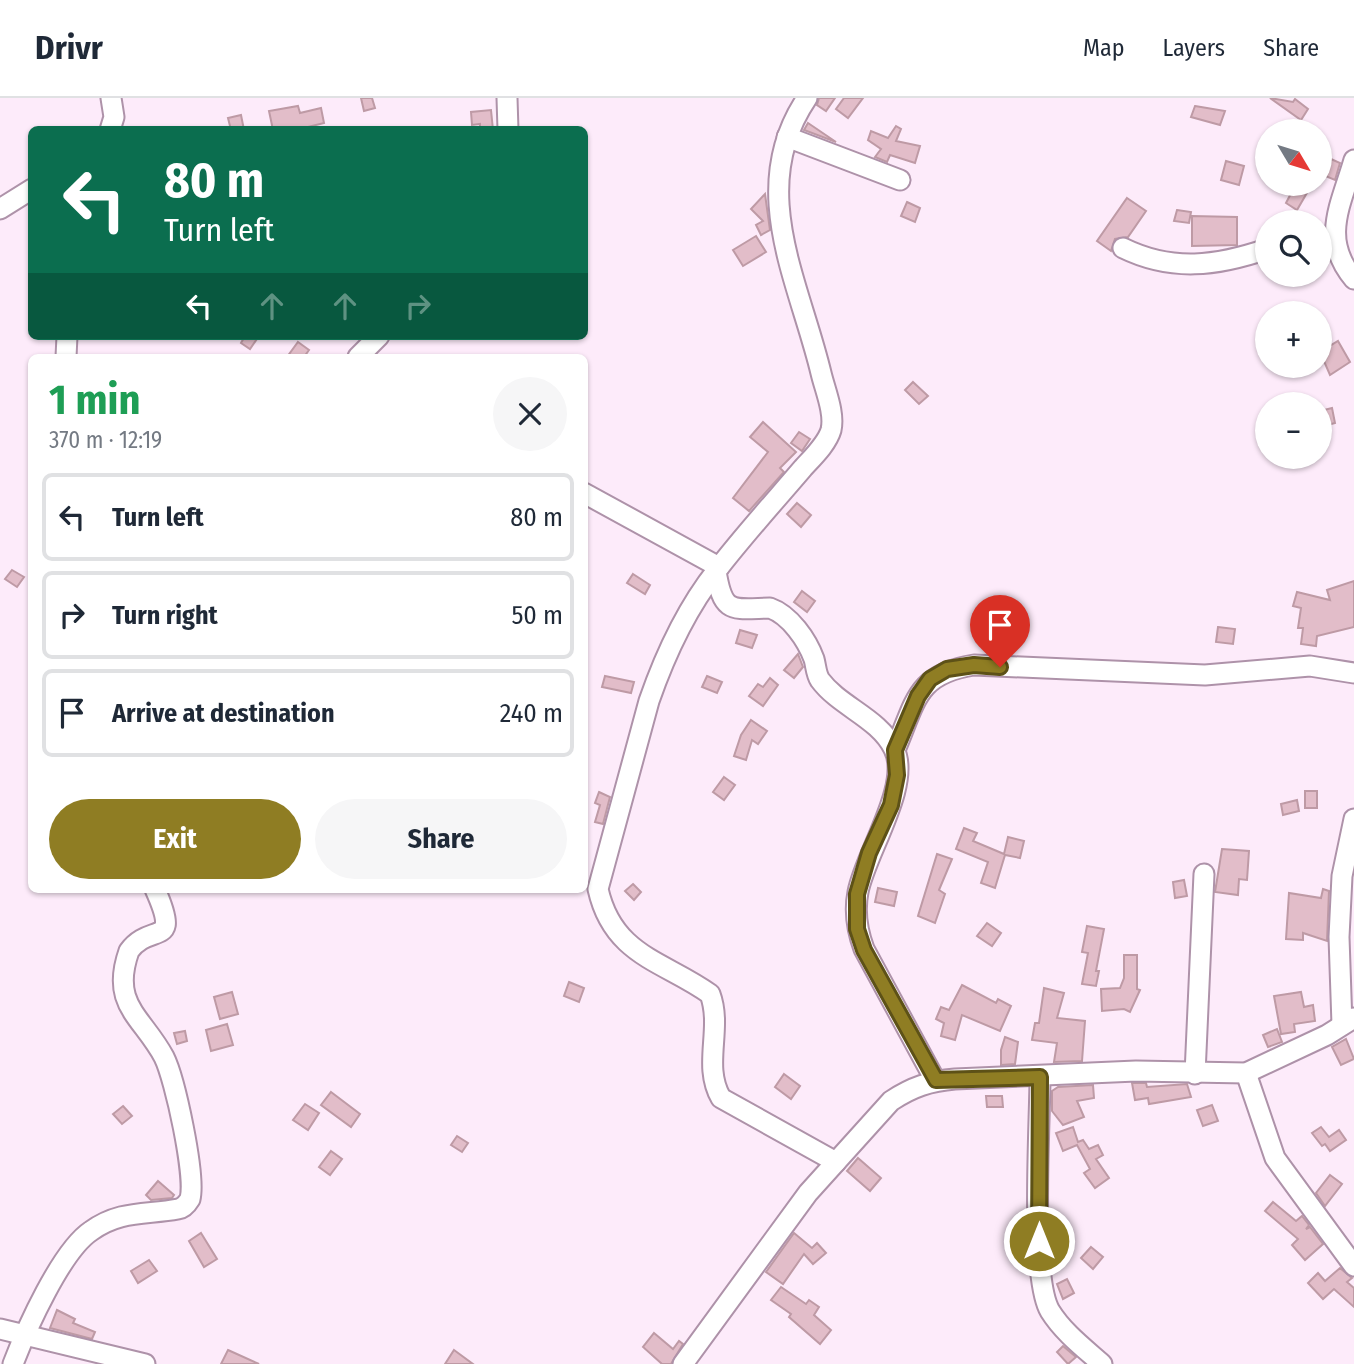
<!DOCTYPE html>
<meta charset="utf-8">
<style>
body{margin:0;font-family:"Fira Sans Condensed",sans-serif;background:#f6f6f7;color:#1f2937;height:100vh;display:flex;flex-direction:column;font-size:26px;white-space:nowrap}
*{box-sizing:border-box;margin:0}
p{font-size:23px;color:#747a83}
.icon{flex:none;width:38px;height:38px;fill:none;stroke:currentColor;stroke-width:2;stroke-linecap:round;stroke-linejoin:round}
.map{position:relative;flex:1;overflow:hidden}
.sheet{position:absolute;left:28px;top:256px;width:560px;height:539px;display:flex;flex-direction:column;background:#fff;border-radius:10px;box-shadow:0 2px 5px #0004}
.sheet>*{flex:none}
.guide{position:absolute;left:28px;top:28px;width:560px;height:214px;border-radius:10px;box-shadow:0 2px 5px #0004;background:#0b6e4f;color:#fff;overflow:hidden}
.needle{width:46px;rotate:128deg}
.fabs{position:absolute;left:1255px;top:21px;display:grid;gap:14px}
.fabs a{display:grid;place-items:center;width:77px;height:77px;border-radius:50%;background:#fff;box-shadow:0 2px 5px #0004;font-size:35px}
.pin{position:absolute;display:grid;place-items:center;width:60px;height:60px;color:#fff;margin:-72px -30px;border-radius:50% 50% 50% 0;rotate:-45deg;box-shadow:0 0 7px #0007}
.pin .icon{rotate:45deg}
.me{position:absolute;width:77px;margin:-38px;rotate:0deg;stroke-linejoin:round;filter:drop-shadow(0 0 5px #0008)}
.turn{display:flex;align-items:center;gap:24px;height:147px;padding:0 21px;font-size:32px}
.turn .icon{width:91px;height:91px;stroke-width:2.5}
.turn b{display:block;font-size:49px;line-height:60px}
.lanes{display:flex;align-items:center;height:66px;padding:0 21px;background:#0003;justify-content:center;gap:35px;direction:ltr}
.lanes .off{opacity:.35}
.round{display:grid;place-items:center;flex:none;width:74px;height:74px;border-radius:37px;background:#f6f6f7}
.headline{display:flex;align-items:center;justify-content:space-between;height:119px;padding:0 21px}
h1{font-size:42px;font-weight:700;line-height:52px;color:#1e9e55}
.primary-button{display:flex;gap:14px;margin-top:auto;padding:14px 21px}
.primary-button a{flex:1;height:80px;border-radius:42px;background:#8f7d23;color:#fff;font-size:28px;font-weight:700;line-height:80px;text-align:center}
.primary-button a+a{background:#f6f6f7;color:#1f2937}
ul{padding:0;list-style:none}
li{display:flex;align-items:center;gap:21px;height:88px;margin:0 14px 10px;padding:0 7px;border:4px solid #e0e1e3;border-radius:10px}
li div{flex:1}
li b{display:block;font-size:26px}
li em{font-style:normal}
header{display:flex;align-items:center;gap:42px;box-sizing:border-box;height:98px;padding:0 35px;background:#fff;border-bottom:2px solid #e0e1e3}
header strong{font-size:33px}
nav{display:flex;gap:38px;margin-inline-start:auto;font-size:24px}
.map>svg:first-child{display:block}
.building{fill:#e2bdc9;stroke:#be9aa5;stroke-width:2}
.lines{fill:none;stroke-linecap:round;stroke-linejoin:round}
.minor-casing{stroke:#ae92a9;stroke-width:23}
.minor{stroke:#fff;stroke-width:19}
.route-casing{stroke:#5d5117;stroke-width:18}
.route{stroke:#8f7d23;stroke-width:12}
</style>
<header>
<strong>Drivr</strong>
<nav><a>Map</a><a>Layers</a><a>Share</a></nav>
</header>
<div class="map">
<svg width="1354" height="1266" viewBox="0 0 1354 1266">
<rect width="100%" height="100%" fill="#fdebfa"/>
<g class="building">
<polygon points="361,0 372,0 375,10 364,13"/>
<polygon points="819,0 835,0 826,13 817,7"/>
<polygon points="844,0 863,0 848,20 836,11"/>
<polygon points="1270,0 1293,4 1295,1 1308,11 1301,22"/>
<polygon points="298,8 300,15 321,10 324,25 296,32 273,32 269,13"/>
<polygon points="1195,8 1225,13 1220,27 1191,19"/>
<polygon points="491,12 493,32 480,32 480,26 472,27 471,14"/>
<polygon points="241,17 244,32 231,32 228,20"/>
<polygon points="808,25 836,44 804,32"/>
<polygon points="896,28 901,31 896,43 920,48 915,65 890,57 887,64 875,59 881,51 868,42 871,33 888,40"/>
<polygon points="1331,61 1340,65 1335,82 1323,77"/>
<polygon points="1226,63 1244,68 1239,87 1221,82"/>
<polygon points="1296,86 1308,93 1297,112 1286,105"/>
<polygon points="765,96 770,132 761,137 756,127 763,123 751,111"/>
<polygon points="1127,100 1146,113 1128,139 1115,141 1111,153 1097,143"/>
<polygon points="907,104 920,110 915,124 901,118"/>
<polygon points="1177,112 1191,114 1189,125 1174,123"/>
<polygon points="1192,118 1237,119 1237,147 1192,148"/>
<polygon points="756,138 766,154 743,168 733,152"/>
<polygon points="245,238 259,238 250,251 241,245"/>
<polygon points="1338,243 1350,264 1330,277 1320,254"/>
<polygon points="298,244 309,252 304,259 287,259"/>
<polygon points="913,284 928,298 919,306 905,292"/>
<polygon points="1332,310 1335,325 1320,329 1320,313"/>
<polygon points="763,324 796,354 780,370 784,374 749,413 733,400 768,354 750,339"/>
<polygon points="799,334 810,341 802,353 791,345"/>
<polygon points="797,405 811,417 801,429 787,416"/>
<polygon points="12,472 24,479 17,489 5,481"/>
<polygon points="633,476 650,487 645,496 627,485"/>
<polygon points="1354,483 1354,529 1317,538 1316,548 1301,546 1303,530 1298,530 1301,510 1293,508 1297,494 1330,502 1327,492"/>
<polygon points="802,493 815,503 807,514 794,504"/>
<polygon points="1218,529 1235,531 1233,546 1216,544"/>
<polygon points="740,532 757,537 752,550 736,545"/>
<polygon points="798,556 803,569 794,580 784,572"/>
<polygon points="605,578 634,584 631,595 602,589"/>
<polygon points="707,578 722,584 717,595 702,589"/>
<polygon points="770,580 778,587 763,608 749,598 758,586 763,589"/>
<polygon points="751,622 767,633 758,646 752,642 746,662 734,658 741,637"/>
<polygon points="724,679 735,687 724,702 713,694"/>
<rect x="1305" y="693" width="12" height="17"/>
<polygon points="599,694 610,699 603,726 595,724 600,707 595,705"/>
<polygon points="1297,702 1299,713 1283,717 1281,706"/>
<polygon points="964,730 977,735 973,743 1004,756 1008,739 1024,743 1020,760 1005,757 995,790 981,785 988,764 956,751"/>
<polygon points="1222,751 1249,753 1247,782 1239,781 1238,797 1215,794"/>
<polygon points="937,756 952,761 939,792 945,796 935,825 918,818"/>
<polygon points="1184,782 1187,798 1175,800 1173,784"/>
<polygon points="633,786 641,794 634,802 625,793"/>
<polygon points="878,790 897,794 894,808 875,804"/>
<polygon points="1323,791 1329,793 1327,843 1303,835 1303,842 1286,841 1289,795 1321,800"/>
<polygon points="987,825 1001,835 992,848 977,838"/>
<polygon points="1087,828 1104,831 1096,873 1099,873 1096,888 1082,886 1088,855 1082,854"/>
<polygon points="1124,857 1137,857 1137,891 1140,892 1130,914 1124,911 1102,913 1101,891 1120,890 1124,880"/>
<polygon points="569,884 584,890 579,904 564,898"/>
<polygon points="962,887 996,905 998,901 1011,908 1000,933 962,917 955,942 941,938 944,925 936,921 941,909 949,912"/>
<polygon points="1044,890 1064,895 1057,920 1085,923 1082,963 1054,964 1057,945 1032,942 1035,925 1039,925"/>
<polygon points="232,894 238,916 220,921 214,899"/>
<polygon points="1301,894 1304,909 1313,907 1315,923 1294,926 1295,934 1281,936 1274,898"/>
<polygon points="227,926 233,947 211,953 206,932"/>
<polygon points="1277,931 1282,944 1268,949 1263,937"/>
<polygon points="185,933 187,943 177,946 174,935"/>
<polygon points="1005,939 1018,944 1015,966 1001,967 1001,952"/>
<polygon points="1346,941 1354,961 1341,967 1332,949"/>
<polygon points="784,976 800,988 791,1001 775,989"/>
<polygon points="1132,985 1146,985 1147,989 1187,986 1191,999 1149,1006 1148,1000 1135,1002"/>
<polygon points="1093,987 1094,1000 1077,1003 1084,1019 1063,1027 1052,1013 1052,993 1058,989"/>
<polygon points="331,994 360,1016 351,1029 321,1007"/>
<polygon points="986,998 1002,998 1003,1009 987,1009"/>
<polygon points="305,1006 319,1015 308,1032 293,1022"/>
<polygon points="1212,1007 1218,1023 1203,1028 1197,1012"/>
<polygon points="123,1008 132,1018 122,1026 113,1016"/>
<polygon points="1073,1029 1078,1044 1083,1042 1089,1051 1098,1047 1103,1057 1096,1061 1109,1080 1095,1090 1084,1075 1090,1071 1077,1047 1063,1053 1056,1035"/>
<polygon points="1321,1029 1329,1039 1339,1032 1346,1042 1330,1053 1325,1046 1322,1048 1312,1035"/>
<polygon points="457,1038 468,1045 462,1054 451,1047"/>
<polygon points="331,1053 342,1061 330,1077 319,1069"/>
<polygon points="858,1060 881,1080 870,1093 847,1073"/>
<polygon points="1330,1077 1342,1086 1325,1108 1316,1095"/>
<polygon points="158,1083 174,1097 172,1100 151,1102 146,1097"/>
<polygon points="1273,1104 1296,1123 1302,1118 1309,1127 1306,1131 1310,1129 1323,1146 1305,1162 1292,1147 1298,1141 1265,1113"/>
<polygon points="201,1135 217,1161 204,1169 189,1143"/>
<polygon points="794,1135 812,1150 817,1145 826,1155 813,1166 804,1156 783,1186 766,1174"/>
<polygon points="1091,1149 1103,1159 1093,1171 1081,1160"/>
<polygon points="149,1162 157,1173 138,1185 131,1173"/>
<polygon points="1340,1170 1352,1180 1347,1184 1354,1190 1354,1209 1334,1191 1323,1201 1308,1185 1318,1175 1325,1183"/>
<polygon points="1067,1181 1074,1195 1063,1201 1057,1186"/>
<polygon points="781,1189 806,1206 809,1202 819,1209 814,1217 831,1232 820,1246 789,1219 791,1216 771,1202"/>
<polygon points="57,1212 75,1221 73,1225 95,1234 92,1241 50,1230"/>
<polygon points="654,1235 673,1251 679,1243 683,1246 671,1266 662,1266 643,1249"/>
<polygon points="1063,1248 1076,1259 1068,1266 1057,1254"/>
<polygon points="228,1252 259,1266 221,1266"/>
<polygon points="454,1252 473,1266 445,1266"/>
</g>
<g class="lines">
<g class="minor-casing">
<g id="minor">
<polyline points="507,0 508,32"/>
<path d="M807,0C746,90 799,183 821,275C825,292 835,315 831,332C827,346 812,360 803,370C774,404 744,437 717,472C686,511 665,557 649,603L598,791C613,858 664,863 710,896C723,931 702,967 721,1000L836,1064"/>
<polyline points="110,32 114,19 111,0"/>
<polyline points="787,39 900,82"/>
<path d="M1354,62C1341,107 1320,141 1354,181"/>
<polyline points="0,111 32,91"/>
<path d="M1123,150C1172,174 1217,168 1267,151"/>
<polyline points="66,259 67,238"/>
<polyline points="358,259 379,238"/>
<polyline points="584,395 719,469"/>
<path d="M716,473C723,517 732,511 770,510C790,517 807,542 814,561C816,568 816,576 820,582C840,609 879,620 894,651C912,687 865,756 858,794C854,814 857,832 864,851L935,982"/>
<path d="M895,652C916,603 916,576 974,567L1205,577L1310,568L1354,575"/>
<polyline points="1342,927 1339,839 1342,778 1354,721"/>
<polyline points="1246,975 1275,1060 1354,1168"/>
<polyline points="1195,976 1204,776"/>
<path d="M1040,979C1040,1026 1030,1179 1050,1213C1063,1234 1084,1250 1102,1266"/>
<polyline points="0,1231 145,1266"/>
<path d="M13,1266C26,1232 61,1153 91,1133C120,1112 146,1117 178,1111C184,1110 187,1106 190,1101C196,1078 175,981 164,959C142,918 110,907 129,853C151,823 182,852 155,791"/>
<path d="M683,1266L808,1095L891,1003C912,989 930,983 955,981L1136,973L1246,975L1327,937L1354,920"/>
</g>
</g>
<use href="#minor" class="minor"/>
</g>
<g class="lines">
<g class="route-casing">
<polyline id="route" points="1000,569 974,567 947,571 930,581 918,598 895,652 897,677 891,707 869,755 857,796 857,831 864,852 936,982 1040,979 1039,1143"/>
</g>
<use href="#route" class="route"/>
</g>
</svg>
<div class="fabs">
<a><svg class="needle" viewBox="-14 -14 28 28"><path d="M0-13l5 13h-10z" fill="#e53935"/><path d="M0 13l5-13h-10z" fill="#747a83"/></svg></a>
<a><svg class="icon" aria-label="search" viewBox="0 0 24 24"><circle cx="10" cy="10" r="6"/><path d="M15 15l6 6"/></svg></a>
<a>+</a>
<a>−</a>
</div>
<div class="pin" style="left:1000px;top:569px;background:#d93025"><svg class="icon" aria-label="arrive" viewBox="0 0 24 24"><path d="M6 21V4h12l-3 4 3 4H6"/></svg></div>
<svg class="me" style="left:1039px;top:1143px" viewBox="-20 -20 40 40"><circle r="17" fill="#8f7d23" stroke="#fff" stroke-width="3"/><path d="M0-11L8 9 0 5-8 9z" fill="#fff"/></svg>
<div class="guide">
<div class="turn"><svg class="icon" aria-label="left" viewBox="0 0 24 24"><path d="M17 20v-9H6M10 6l-5 5 5 5"/></svg><div><b>80 m</b>Turn left</div></div>
<div class="lanes"><svg class="icon" aria-label="left" viewBox="0 0 24 24"><path d="M17 20v-9H6M10 6l-5 5 5 5"/></svg><svg class="icon off" aria-label="ahead" viewBox="0 0 24 24"><path d="M12 20V5M6 11l6-6 6 6"/></svg><svg class="icon off" aria-label="ahead" viewBox="0 0 24 24"><path d="M12 20V5M6 11l6-6 6 6"/></svg><svg class="icon off" aria-label="right" viewBox="0 0 24 24"><path d="M7 20v-9h11M14 6l5 5-5 5"/></svg></div>
</div>
<section class="sheet">
<div class="headline"><div><h1>1 min</h1><p>370 m · 12:19</p></div><a class="round"><svg class="icon" aria-label="close" viewBox="0 0 24 24"><path d="M6 6l12 12M18 6L6 18"/></svg></a></div>
<ul>
<li><svg class="icon" aria-label="left" viewBox="0 0 24 24"><path d="M17 20v-9H6M10 6l-5 5 5 5"/></svg><div><b>Turn left</b></div><em>80 m</em></li>
<li><svg class="icon" aria-label="right" viewBox="0 0 24 24"><path d="M7 20v-9h11M14 6l5 5-5 5"/></svg><div><b>Turn right</b></div><em>50 m</em></li>
<li><svg class="icon" aria-label="arrive" viewBox="0 0 24 24"><path d="M6 21V4h12l-3 4 3 4H6"/></svg><div><b>Arrive at destination</b></div><em>240 m</em></li>
</ul>
<div class="primary-button"><a>Exit</a><a>Share</a></div>
</section>
</div>
